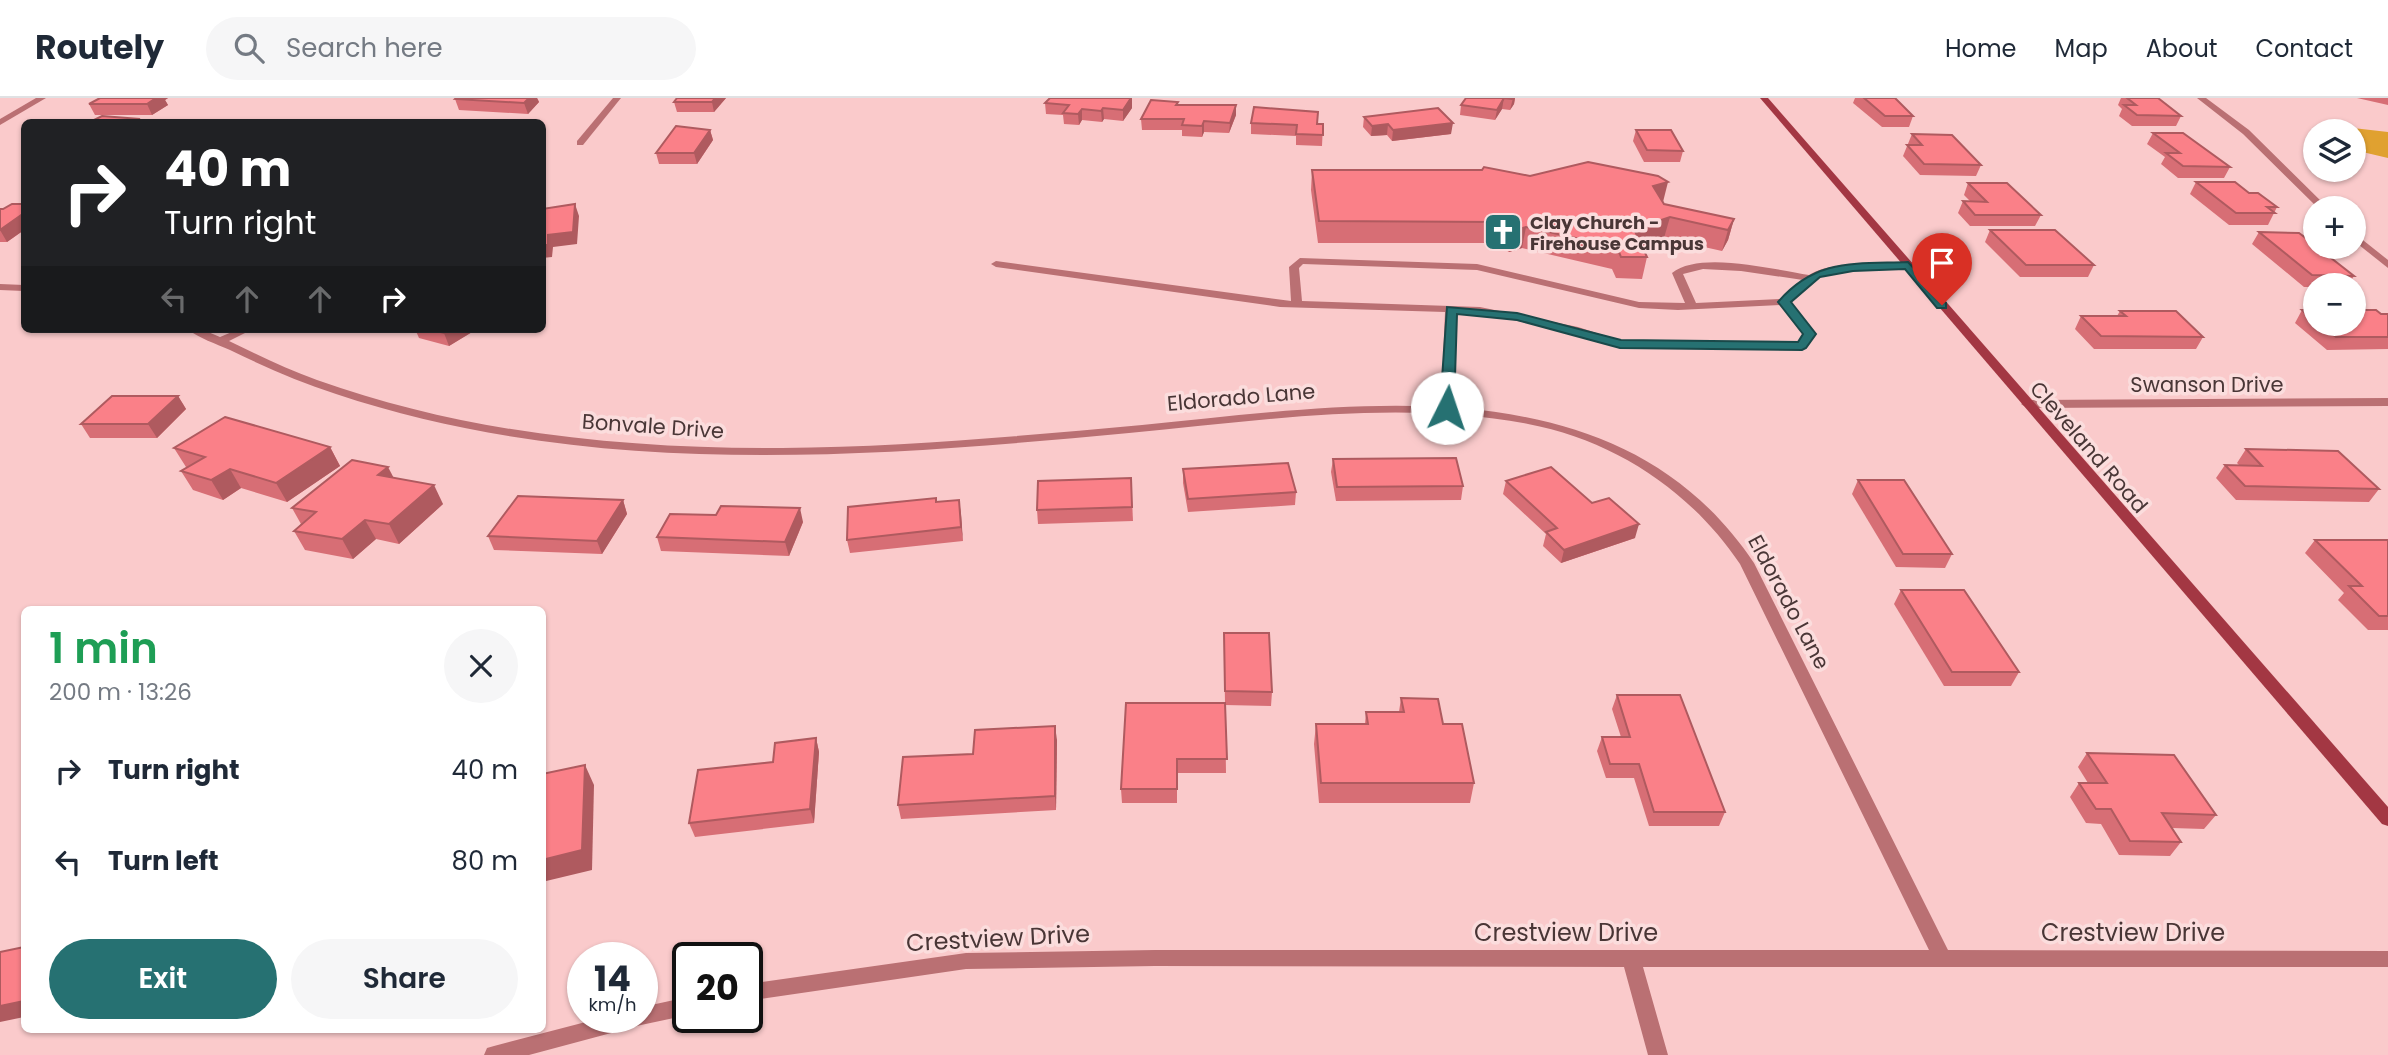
<!DOCTYPE html>
<meta charset="utf-8">
<style>
body{margin:0;font-family:Poppins,sans-serif;background:#f6f6f7;color:#1f2937;height:100vh;display:flex;flex-direction:column;font-size:26px;white-space:nowrap}
*{box-sizing:border-box;margin:0}
p{font-size:23px;color:#747a83}
.icon{flex:none;width:38px;height:38px;fill:none;stroke:currentColor;stroke-width:2;stroke-linecap:round;stroke-linejoin:round}
.map{position:relative;flex:1;overflow:hidden}
.details{position:absolute;left:21px;top:508px;width:525px;height:427px;display:flex;flex-direction:column;background:#fff;border-radius:10px;box-shadow:0 2px 5px #0004}
.details>*{flex:none}
.top-card{position:absolute;left:21px;top:21px;width:525px;height:214px;border-radius:10px;box-shadow:0 2px 5px #0004;background:#202124;color:#fff;overflow:hidden}
.tools{position:absolute;left:2303px;top:21px;display:grid;gap:14px}
.tools a{display:grid;place-items:center;width:63px;height:63px;border-radius:50%;background:#fff;box-shadow:0 2px 5px #0004;font-size:35px}
.speed{position:absolute;left:567px;top:844px;display:flex;gap:14px;font-size:35px;font-weight:700;text-align:center}
.speed>*{display:grid;place-content:center;width:91px;height:91px;border-radius:50%;background:#fff;box-shadow:0 2px 5px #0004;line-height:1}
.speed small{font-size:18px;font-weight:400}
.speed .limit{border:4px solid #111;border-radius:10px;background:#fff;color:#111}
.pin{position:absolute;display:grid;place-items:center;width:60px;height:60px;color:#fff;margin:-72px -30px;border-radius:50% 50% 50% 0;rotate:-45deg;box-shadow:0 0 7px #0007}
.pin .icon{rotate:45deg}
.me{position:absolute;width:77px;margin:-38px;rotate:4deg;stroke-linejoin:round;filter:drop-shadow(0 0 5px #0008)}
.turn{display:flex;align-items:center;gap:24px;height:147px;padding:0 28px;font-size:32px}
.turn .icon{width:91px;height:91px;stroke-width:2.5}
.turn b{display:block;font-size:49px;line-height:60px}
.lanes{display:flex;align-items:center;height:66px;padding:0 28px;background:#0003;justify-content:center;gap:35px;direction:ltr}
.lanes .off{opacity:.35}
.round{display:grid;place-items:center;flex:none;width:74px;height:74px;border-radius:37px;background:#f6f6f7}
.headline{display:flex;align-items:center;justify-content:space-between;height:119px;padding:0 28px}
h1{font-size:42px;font-weight:600;line-height:52px;color:#1e9e55}
.button{display:flex;gap:14px;margin-top:auto;padding:14px 28px}
.button a{flex:1;height:80px;border-radius:42px;background:#267172;color:#fff;font-size:28px;font-weight:600;line-height:80px;text-align:center}
.button a+a{background:#f6f6f7;color:#1f2937}
ul{padding:0;list-style:none}
li{display:flex;align-items:center;gap:21px;height:91px;padding:0 28px}
li div{flex:1}
li b{display:block;font-size:26px}
li em{font-style:normal}
header{display:flex;align-items:center;gap:42px;box-sizing:border-box;height:98px;padding:0 35px;background:#fff;border-bottom:2px solid #e0e1e3}
header strong{font-size:33px}
nav{display:flex;gap:38px;margin-inline-start:auto;font-size:24px}
.search{width:490px;height:63px;background:#f6f6f7;display:flex;align-items:center;gap:18px;box-sizing:border-box;padding:0 24px;border-radius:38px;color:#747a83;font-size:26px}
.map>svg:first-child{display:block}
.green{fill:#e0a130}
.lines{fill:none;stroke-linecap:round;stroke-linejoin:round}
.lane{fill:#ba7073;fill-rule:evenodd}
.street{fill:#ba7073;fill-rule:evenodd}
.secondary{fill:#a33743;fill-rule:evenodd}
.wall{fill:#d76e75}
.shaded-wall{fill:#af5a5f}
.building{fill:#fa8088;stroke:#af5a5f;stroke-width:2}
.route{fill:#267172;stroke:#19494a;stroke-width:2}
.labels{text-anchor:middle;dominant-baseline:central;stroke-width:7;stroke-linejoin:round;paint-order:stroke}
.far-poi-label{font-size:18px;font-weight:bold;fill:#493636;stroke:#fbdddd;text-anchor:start}
.street-label{font-size:21px;fill:#493636;stroke:#fbdddd}
.near-street-label{font-size:24px;fill:#493636;stroke:#fbdddd}
</style>
<header>
<strong>Routely</strong>
<div class="search"><svg class="icon" aria-label="search" viewBox="0 0 24 24"><circle cx="10" cy="10" r="6"/><path d="M15 15l6 6"/></svg>Search here</div>
<nav><a>Home</a><a>Map</a><a>About</a><a>Contact</a></nav>
</header>
<div class="map">
<svg width="2388" height="957" viewBox="0 0 2388 957">
<rect width="100%" height="100%" fill="#facacb"/>
<polygon class="green" points="2353,30 2388,34 2388,60 2354,52 2354,33 2350,33"/>
<g class="lines">
<path class="lane" d="M1300,160L1477,166L1639,204L1685,205L1672,175C1700,152 1775,172 1809,177C1829,163 1883,165 1908,165L1913,168L1908,171L1853,172L1819,178L1790,204L1816,236L1806,250L1802,251L1620,249L1575,235L1480,215H1456L1453,310L1447,314L1441,310L1445,214L1280,209L996,169L991,166L996,163L1291,203L1289,169ZM1303,166L1477,172L1639,210L1678,212L1781,207L1804,236L1799,245L1621,243L1578,229L1480,209L1302,203L1299,170ZM1703,171L1741,173L1803,182L1781,201L1696,205L1683,176Z"/>
<g class="street">
<polygon points="36,0 46,0 0,27 0,21"/>
<polygon points="613,0 621,0 583,47 577,47 577,43"/>
<polygon points="2197,0 2206,0 2249,32 2328,110 2318,110 2243,36"/>
<polygon points="2354,135 2388,162 2388,170 2354,143"/>
<polygon points="0,186 24,187 24,193 0,192"/>
<path d="M187,231H201L220,239L239,231H253L229,243C258,257 286,271 317,282C465,335 625,351 782,350C902,349 1022,338 1142,327C1352,307 1617,260 1754,465L1948,852L2388,853V869H1643L1668,957H1648L1624,869L1155,868L966,871L747,903V886L966,855L1155,852H1929L1740,466C1691,393 1614,342 1528,326C1397,301 1260,323 1129,335C865,360 592,381 336,296C299,284 265,269 230,252C216,246 199,240 187,231Z"/>
<polygon points="2388,300 2388,308 2027,310 2021,306 2027,302"/>
<polygon points="688,899 688,917 641,927 529,957 484,957 487,950 494,948 605,919 642,919 642,909"/>
</g>
<polygon class="secondary" points="1760,0 1768,0 2388,709 2388,728 2382,726"/>
</g>
<g class="wall">
<polygon points="100,0 168,0 165,2 168,7 152,17 95,17 89,6"/>
<polygon points="456,0 537,0 539,4 528,16 459,12 455,1"/>
<polygon points="677,0 726,0 714,14 677,14 674,4"/>
<polygon points="1132,0 1132,10 1123,23 1104,21 1102,24 1082,22 1079,27 1064,26 1063,17 1046,16 1045,5"/>
<polygon points="1466,0 1515,0 1514,6 1510,12 1502,11 1495,22 1460,17 1461,7"/>
<polygon points="1855,0 1895,0 1913,18 1909,29 1882,29 1853,5"/>
<polygon points="2121,0 2158,0 2181,18 2176,28 2132,28 2119,18 2122,11 2118,7"/>
<polygon points="2357,0 2388,0 2388,7"/>
<polygon points="1178,7 1236,17 1229,35 1204,34 1202,39 1182,38 1182,32 1142,32 1141,21"/>
<polygon points="1364,19 1451,36 1392,43 1387,37 1371,38 1363,29"/>
<polygon points="1251,25 1323,26 1322,48 1296,47 1296,38 1251,36"/>
<polygon points="710,32 713,42 697,66 659,66 656,55"/>
<polygon points="1636,32 1683,53 1680,64 1644,64 1633,43"/>
<polygon points="2153,35 2230,69 2224,80 2178,80 2161,66 2165,59 2147,46"/>
<polygon points="1912,36 1981,67 1976,78 1920,77 1903,58"/>
<polygon points="1312,72 1663,104 1664,106 1734,121 1728,142 1722,153 1664,140 1642,148 1647,159 1642,181 1616,180 1612,171 1522,150 1509,154 1495,145 1318,145 1311,92"/>
<polygon points="2196,84 2249,95 2277,109 2268,127 2229,127 2190,96"/>
<polygon points="1968,85 2041,117 2035,128 1970,128 1958,115 1963,103 1971,104 1964,97"/>
<polygon points="24,106 24,132 7,144 0,144 0,111"/>
<polygon points="1990,132 2094,167 2088,179 2020,179 1985,144"/>
<polygon points="2259,134 2354,178 2348,187 2315,187 2315,189 2304,189 2252,146"/>
<polygon points="2302,212 2315,212 2315,226 2354,226 2381,216 2388,216 2388,251 2327,252 2295,225"/>
<polygon points="2120,213 2203,239 2196,251 2094,251 2075,231 2081,218 2117,218"/>
<polygon points="415,231 477,231 449,248 419,240"/>
<polygon points="178,298 186,311 157,340 90,340 81,326"/>
<polygon points="330,349 340,368 287,404 241,390 223,402 193,392 181,373 188,369 186,369 174,350"/>
<polygon points="2246,351 2379,391 2369,404 2236,402 2216,380 2225,367 2239,367 2237,365"/>
<polygon points="1333,361 1463,388 1461,402 1336,403 1331,374"/>
<polygon points="1183,371 1296,394 1295,407 1188,414 1183,385"/>
<polygon points="394,380 443,406 399,446 376,441 353,461 305,452 294,433 301,426 292,410"/>
<polygon points="1131,380 1133,423 1038,426 1037,412"/>
<polygon points="1858,382 1952,456 1945,470 1896,469 1852,396"/>
<polygon points="1506,383 1592,405 1635,440 1561,465 1543,448 1546,436 1503,396"/>
<polygon points="623,402 627,416 602,456 494,452 488,438"/>
<polygon points="959,402 963,443 850,455 847,442 936,404"/>
<polygon points="803,424 789,458 661,453 657,439"/>
<polygon points="2315,442 2388,442 2388,532 2368,532 2338,502 2344,495 2305,455"/>
<polygon points="1901,492 2019,574 2011,588 1944,588 1894,506"/>
<polygon points="1224,549 1272,594 1271,608 1225,607 1226,675 1177,675 1177,705 1122,705 1121,691 1225,605"/>
<polygon points="1617,597 1725,714 1719,728 1649,728 1634,680 1606,680 1597,653 1602,639 1621,639 1612,611"/>
<polygon points="1401,600 1443,626 1474,685 1470,705 1319,705 1314,646 1316,626 1365,626 1366,614 1399,614"/>
<polygon points="816,640 819,654 814,725 695,739 689,725 773,664"/>
<polygon points="1057,642 1056,712 901,721 898,707 973,656"/>
<polygon points="2087,655 2216,717 2204,731 2172,730 2181,744 2170,758 2119,757 2101,726 2086,725 2070,699 2079,685 2088,685 2078,669"/>
</g>
<g class="shaded-wall">
<polygon points="154,0 168,0 165,2 168,7 152,17 147,6"/>
<polygon points="529,0 537,0 539,4 528,16 524,5"/>
<polygon points="715,0 726,0 714,14 712,4"/>
<polygon points="1132,0 1132,10 1123,23 1123,12"/>
<polygon points="1504,0 1502,11 1495,22 1497,12"/>
<polygon points="1513,0 1515,0 1514,6 1510,12"/>
<polygon points="1236,7 1236,17 1229,35 1230,25"/>
<polygon points="1103,10 1104,21 1102,24 1101,13"/>
<polygon points="1082,11 1082,22 1079,27 1078,16"/>
<polygon points="1204,23 1204,34 1202,39 1202,28"/>
<polygon points="1453,25 1451,36 1392,43 1393,32"/>
<polygon points="1388,26 1387,37 1371,38 1372,28"/>
<polygon points="710,32 713,42 697,66 694,55"/>
<polygon points="1668,84 1663,104 1653,88"/>
<polygon points="575,106 579,118 577,146 553,149 552,159 542,160 542,147 548,137"/>
<polygon points="24,115 24,132 7,144 0,132"/>
<polygon points="1670,119 1664,140 1629,152 1634,131"/>
<polygon points="1734,121 1728,142 1722,153 1728,132"/>
<polygon points="1526,129 1522,150 1509,154 1512,133"/>
<polygon points="451,231 477,231 449,248 444,235"/>
<polygon points="178,298 186,311 157,340 148,326"/>
<polygon points="330,349 340,368 287,404 276,385"/>
<polygon points="388,369 398,388 378,377"/>
<polygon points="230,371 241,390 223,402 211,382"/>
<polygon points="434,387 443,406 399,446 389,426"/>
<polygon points="623,402 627,416 602,456 597,443"/>
<polygon points="959,402 961,416 963,443 961,429"/>
<polygon points="800,410 803,424 789,458 785,444"/>
<polygon points="365,422 376,441 353,461 342,441"/>
<polygon points="1639,426 1635,440 1561,465 1564,452"/>
<polygon points="1055,628 1057,642 1056,712 1055,698"/>
<polygon points="816,640 819,654 814,725 810,711"/>
<polygon points="585,667 594,687 592,772 542,784 542,762"/>
<polygon points="24,903 24,919 0,924 0,908"/>
</g>
<g class="building">
<polygon points="100,0 156,0 147,6 89,6"/>
<polygon points="456,0 529,0 524,5 455,1"/>
<polygon points="677,0 715,0 712,4 674,4"/>
<polygon points="1050,0 1131,0 1123,12 1103,10 1101,13 1082,11 1078,16 1063,15 1069,7 1045,5"/>
<polygon points="1466,0 1513,0 1512,1 1504,0 1497,12 1461,7"/>
<polygon points="1864,0 1895,0 1913,18 1885,18"/>
<polygon points="2127,0 2158,0 2181,18 2137,17 2124,7 2136,7"/>
<polygon points="1151,2 1178,4 1176,7 1236,7 1230,25 1204,23 1202,28 1182,27 1184,21 1141,21"/>
<polygon points="1254,9 1318,14 1317,26 1323,26 1323,37 1296,36 1297,27 1251,25"/>
<polygon points="1438,10 1453,25 1393,32 1388,26 1372,28 1364,19"/>
<polygon points="102,18 140,21 133,24 90,24"/>
<polygon points="446,23 478,23 477,24 445,24"/>
<polygon points="676,28 710,32 694,55 656,55"/>
<polygon points="1636,32 1671,32 1683,53 1647,52"/>
<polygon points="2153,35 2183,35 2230,69 2183,68 2166,55 2180,55"/>
<polygon points="1912,36 1952,37 1981,67 1924,66 1907,47 1922,47"/>
<polygon points="1588,64 1658,78 1668,84 1653,88 1664,106 1734,121 1728,132 1670,119 1634,131 1647,159 1621,159 1617,149 1526,129 1512,133 1498,124 1319,123 1312,72 1482,72 1484,69 1530,78"/>
<polygon points="2196,84 2235,84 2249,95 2258,95 2277,109 2267,109 2275,115 2236,115"/>
<polygon points="1968,85 2007,85 2041,117 1975,117 1963,103 1987,104"/>
<polygon points="12,106 24,106 24,115 0,132 0,111 3,111"/>
<polygon points="575,106 573,134 548,137 548,147 542,147 542,111"/>
<polygon points="1990,132 2055,132 2094,167 2026,167"/>
<polygon points="2259,134 2299,135 2315,147 2315,149 2317,149 2354,178 2312,177"/>
<polygon points="2302,212 2315,212 2315,223"/>
<polygon points="2354,212 2376,212 2381,216 2388,216 2388,239 2336,239 2319,226 2354,226"/>
<polygon points="2120,213 2176,213 2203,239 2101,238 2081,218 2126,218"/>
<polygon points="429,231 451,231 444,235"/>
<polygon points="112,298 178,298 148,326 81,326"/>
<polygon points="225,319 330,349 276,385 230,371 211,382 181,373 205,359 174,350"/>
<polygon points="2246,351 2338,353 2379,391 2245,388 2225,367 2262,368"/>
<polygon points="1456,360 1463,388 1337,389 1333,361"/>
<polygon points="352,362 388,369 378,377 434,387 389,426 365,422 342,441 294,433 316,414 292,410"/>
<polygon points="1288,365 1296,394 1188,401 1183,371"/>
<polygon points="1551,369 1592,405 1609,400 1639,426 1564,452 1546,434 1557,430 1506,383"/>
<polygon points="1131,380 1132,409 1037,412 1038,383"/>
<polygon points="1858,382 1904,382 1952,456 1903,456"/>
<polygon points="518,398 623,402 597,443 488,438"/>
<polygon points="936,400 936,404 959,402 961,429 847,442 848,409"/>
<polygon points="721,408 800,410 785,444 657,439 670,416 716,417"/>
<polygon points="2315,442 2388,442 2388,518 2379,518 2349,488 2362,488"/>
<polygon points="1901,492 1964,492 2019,574 1952,574"/>
<polygon points="1224,535 1269,535 1272,594 1225,593"/>
<polygon points="1617,597 1680,597 1725,714 1654,714 1639,666 1610,666 1602,639 1630,639"/>
<polygon points="1401,600 1438,601 1443,626 1462,626 1474,685 1321,685 1316,626 1368,626 1366,614 1404,614"/>
<polygon points="1126,605 1225,605 1227,661 1177,661 1177,691 1121,691"/>
<polygon points="1055,628 1055,698 898,707 903,659 973,656 975,632"/>
<polygon points="816,640 810,711 689,725 698,672 773,664 775,645"/>
<polygon points="2087,655 2174,657 2216,717 2162,715 2181,744 2130,743 2111,711 2096,711 2079,685 2107,685"/>
<polygon points="585,667 582,752 542,762 542,676"/>
<polygon points="24,849 24,903 0,908 0,854"/>
</g>
<path class="route" d="M1908,164L1946,205V210H1937L1905,171L1853,173L1820,179L1791,204L1816,236L1806,250L1802,252L1620,250L1517,222L1457,216L1454,310L1447,314L1440,310L1447,209L1517,215L1621,242L1798,244L1803,236L1778,204C1816,160 1855,166 1908,164Z"/>
<defs>
<g id="church-square" transform="scale(2.0125)"><rect x="-9" y="-9" width="18" height="18" rx="4" fill="#267172" stroke="#fbdddd"/><path d="M-1.2-6h2.4v3.5h3.3v2.4h-3.3V6h-2.4V-.1h-3.3v-2.4h3.3Z" fill="#fff"/></g>
</defs>
<g fill-rule="evenodd">
<use href="#church-square" x="1503" y="134"/>
</g>
<g class="labels">
<g class="far-poi-label">
<text x="1530" y="124">Clay Church -<tspan x="1530" dy="21">Firehouse Campus</tspan></text>
</g>
<g class="street-label">
<text x="2207" y="286">Swanson Drive</text>
<text transform="translate(1241 299) rotate(-5)">Eldorado Lane</text>
<text transform="translate(653 328) rotate(4)">Bonvale Drive</text>
<text transform="translate(2089 349) rotate(49)">Cleveland Road</text>
<text transform="translate(1789 504) rotate(62)">Eldorado Lane</text>
</g>
<g class="near-street-label">
<text x="1566" y="834">Crestview Drive</text>
<text x="2133" y="834">Crestview Drive</text>
<text transform="translate(998 840) rotate(-3)">Crestview Drive</text>
</g>
</g>
</svg>
<div class="tools">
<a><svg class="icon" aria-label="layers" viewBox="0 0 24 24"><path d="M12 4l9 5-9 5-9-5zM3 14l9 5 9-5"/></svg></a>
<a>+</a>
<a>−</a>
</div>
<div class="speed"><div>14<small>km/h</small></div><div class="limit">20</div></div>
<div class="pin" style="left:1942px;top:207px;background:#d93025"><svg class="icon" aria-label="arrive" viewBox="0 0 24 24"><path d="M6 21V4h12l-3 4 3 4H6"/></svg></div>
<svg class="me" style="left:1447px;top:310px" viewBox="-20 -20 40 40"><circle r="19" fill="#fff"/><path d="M0-13L10 11 0 6-10 11z" fill="#267172"/></svg>
<div class="top-card">
<div class="turn"><svg class="icon" aria-label="right" viewBox="0 0 24 24"><path d="M7 20v-9h11M14 6l5 5-5 5"/></svg><div><b>40 m</b>Turn right</div></div>
<div class="lanes"><svg class="icon off" aria-label="left" viewBox="0 0 24 24"><path d="M17 20v-9H6M10 6l-5 5 5 5"/></svg><svg class="icon off" aria-label="ahead" viewBox="0 0 24 24"><path d="M12 20V5M6 11l6-6 6 6"/></svg><svg class="icon off" aria-label="ahead" viewBox="0 0 24 24"><path d="M12 20V5M6 11l6-6 6 6"/></svg><svg class="icon" aria-label="right" viewBox="0 0 24 24"><path d="M7 20v-9h11M14 6l5 5-5 5"/></svg></div>
</div>
<section class="details">
<div class="headline"><div><h1>1 min</h1><p>200 m · 13:26</p></div><a class="round"><svg class="icon" aria-label="close" viewBox="0 0 24 24"><path d="M6 6l12 12M18 6L6 18"/></svg></a></div>
<ul>
<li><svg class="icon" aria-label="right" viewBox="0 0 24 24"><path d="M7 20v-9h11M14 6l5 5-5 5"/></svg><div><b>Turn right</b></div><em>40 m</em></li>
<li><svg class="icon" aria-label="left" viewBox="0 0 24 24"><path d="M17 20v-9H6M10 6l-5 5 5 5"/></svg><div><b>Turn left</b></div><em>80 m</em></li>
</ul>
<div class="button"><a>Exit</a><a>Share</a></div>
</section>
</div>
